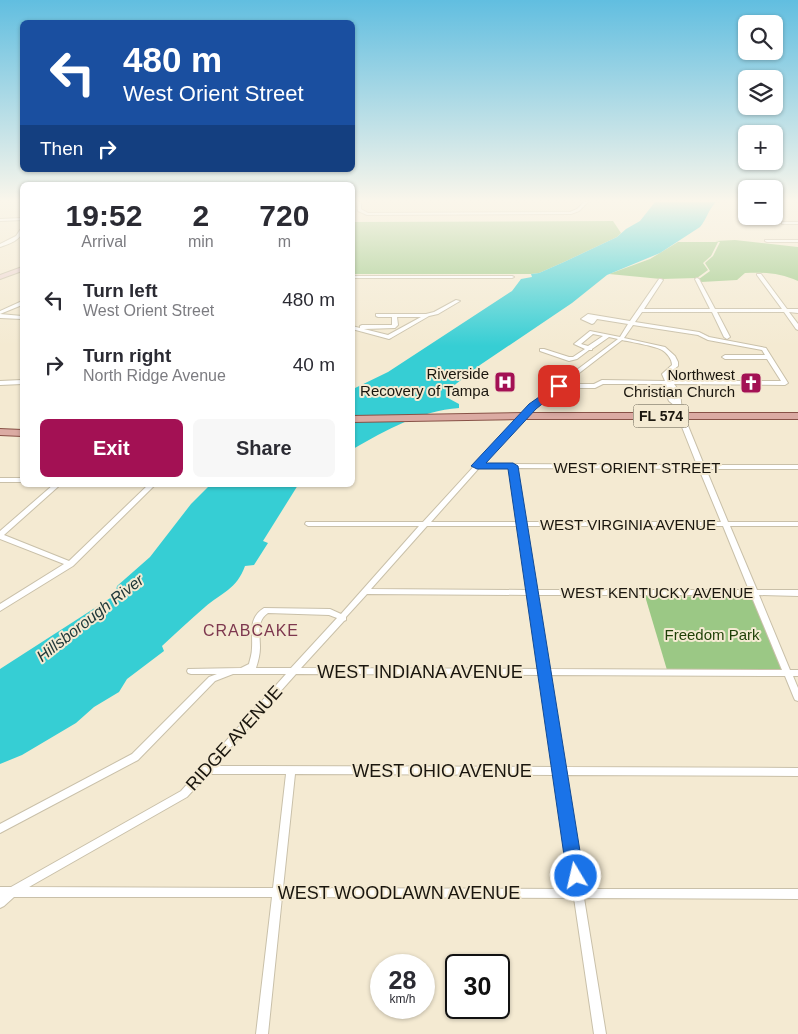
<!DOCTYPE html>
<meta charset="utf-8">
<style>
body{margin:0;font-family:Arial,sans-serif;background:#f7f7f7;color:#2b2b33;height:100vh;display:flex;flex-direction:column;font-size:19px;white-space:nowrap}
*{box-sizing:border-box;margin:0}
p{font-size:16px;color:#7c7c81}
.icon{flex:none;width:28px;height:28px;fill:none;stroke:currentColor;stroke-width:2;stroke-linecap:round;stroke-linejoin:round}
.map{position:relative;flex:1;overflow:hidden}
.side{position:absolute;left:20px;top:182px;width:335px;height:305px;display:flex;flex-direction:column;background:#fff;border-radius:8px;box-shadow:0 1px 4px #0004}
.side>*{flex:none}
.top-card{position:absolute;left:20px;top:20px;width:335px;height:152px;border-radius:8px;box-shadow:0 1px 4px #0004;background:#1a4fa0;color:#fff;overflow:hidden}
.fabs{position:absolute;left:738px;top:15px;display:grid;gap:10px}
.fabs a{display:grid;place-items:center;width:45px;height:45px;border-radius:8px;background:#fff;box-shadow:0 1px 4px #0004;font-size:25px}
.speed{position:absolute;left:370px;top:954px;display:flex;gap:10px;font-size:25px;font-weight:700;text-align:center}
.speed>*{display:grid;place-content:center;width:65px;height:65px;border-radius:50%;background:#fff;box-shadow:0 1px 4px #0004;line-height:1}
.speed small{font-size:12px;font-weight:400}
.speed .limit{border:2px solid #111;border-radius:8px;background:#fff;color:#111}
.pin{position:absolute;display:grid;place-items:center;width:42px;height:42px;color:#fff;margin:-21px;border-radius:10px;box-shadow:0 2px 8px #0006}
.me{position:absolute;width:55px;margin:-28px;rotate:351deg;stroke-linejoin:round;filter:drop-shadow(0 0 4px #0008)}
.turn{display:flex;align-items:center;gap:18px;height:105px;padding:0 20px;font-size:22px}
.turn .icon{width:65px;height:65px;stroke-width:2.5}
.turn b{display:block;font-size:35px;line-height:42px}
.then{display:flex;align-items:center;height:48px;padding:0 20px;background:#0003;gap:10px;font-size:19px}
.eta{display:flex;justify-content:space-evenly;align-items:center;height:85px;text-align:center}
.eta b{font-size:30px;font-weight:600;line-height:35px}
.primary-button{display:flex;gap:10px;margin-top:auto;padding:10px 20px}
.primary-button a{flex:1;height:58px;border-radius:8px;background:#a31154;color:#fff;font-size:20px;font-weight:600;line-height:58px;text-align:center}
.primary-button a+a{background:#f7f7f7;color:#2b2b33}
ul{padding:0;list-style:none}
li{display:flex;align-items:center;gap:15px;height:65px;padding:0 20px}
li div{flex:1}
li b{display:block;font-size:19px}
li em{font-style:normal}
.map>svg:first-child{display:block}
.green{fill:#9bc885}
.water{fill:#36ced4}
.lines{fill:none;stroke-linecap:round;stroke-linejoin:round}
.street-casing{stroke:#c9c0a9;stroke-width:2}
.secondary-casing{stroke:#c9c0a9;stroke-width:2}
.primary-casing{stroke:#885247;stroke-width:2}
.street{fill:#fff;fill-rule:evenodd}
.secondary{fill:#edd5d1;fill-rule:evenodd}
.primary{fill:#dbaba3;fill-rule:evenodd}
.route{fill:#1a73e8;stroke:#114b97}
.labels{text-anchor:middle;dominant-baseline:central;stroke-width:4;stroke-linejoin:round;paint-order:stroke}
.shield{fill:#f4ead2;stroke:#5b5649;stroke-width:1}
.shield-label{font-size:14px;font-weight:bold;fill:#1a160e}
.poi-label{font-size:15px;fill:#1a160e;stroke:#f4ead2;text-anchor:end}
.street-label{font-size:15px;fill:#1a160e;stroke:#f4ead2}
.park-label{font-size:15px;fill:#1e3f06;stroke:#f4ead2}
.water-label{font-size:16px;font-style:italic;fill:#21393a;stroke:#f4ead2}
.neighbourhood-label{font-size:16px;letter-spacing:1px;fill:#7d374e;stroke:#f4ead2}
.near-street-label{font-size:18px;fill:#1a160e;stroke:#f4ead2}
</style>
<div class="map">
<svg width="798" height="1034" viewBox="0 0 798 1034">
<rect width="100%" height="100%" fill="#f4ead2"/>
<g class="green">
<polygon points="613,221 621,233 617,237 564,262 539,273 531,274 353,274 352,222"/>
<path d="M735,240L798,247V281C780,273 764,272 745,273L737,280L701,282L699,279L710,271L705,263L713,256L720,242L715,241Z"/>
<polygon points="678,242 718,242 711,256 703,263 708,270 697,278 661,279 609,274 650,259"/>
<polygon points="645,596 752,597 783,671 667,670"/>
</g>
<g class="water">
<path d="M655,202H716C708,210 707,219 700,227L660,253L607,275L572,303L480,365L447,391L446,397L459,404V408C420,411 386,430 353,449V389L388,372L512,291L521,279L532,277L531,274L539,273L564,262L617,237L626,229L640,221Z"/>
<path d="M210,485H298L263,541L268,543L254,565L245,566C237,589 221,593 205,607C190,620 176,633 162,646L164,651L127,679L119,692L94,707L76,723L22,755L0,764V669L115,595L117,586L150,557L191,504Z"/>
</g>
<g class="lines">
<g class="street-casing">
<g id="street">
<polygon points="357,202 361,202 361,209 368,213 570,212 577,209 584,202 588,202 579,211 571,214 367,215 358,211"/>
<polygon points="22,218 22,220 0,221 0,219"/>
<rect x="782" y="222" width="16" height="2"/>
<path d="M20,230H22C22,240 9,244 0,247V244L16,236Z"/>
<polygon points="765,240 798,240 798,242 767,242 765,241"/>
<path d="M757,274H761L787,309H798V313L789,312L798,324V330L796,329L784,312H717L730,337L727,339L724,337L712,312H642L635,322L699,332L709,337L766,348L788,383L785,385L674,384L680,392L682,411L704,465H798V469H706L728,522H798V526H730L757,590H798V596L759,595L790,670H798V676H793L798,688V701L795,700L794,698L785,676L549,675L564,767L798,768V776L565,775L583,889H798V899L584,898L606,1034H594L574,898L282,897L268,1034H256L272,897H14L4,906L0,908V887H11L181,791L286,674H233L215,681L138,760L0,833V824L132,754L209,677L217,674H191L188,673L187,671L188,669L241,668L249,664C250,659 252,654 252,648C253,632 248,618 264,608L330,609L341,614L419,526H308L305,524L306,522H423L530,405L618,339L609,337L592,349V350H589L577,359L569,361L540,351V349H544L569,357H573L585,349L574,344L590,331L620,337L628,324L597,319L594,323L592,324L581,319L588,314L630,321L659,279H661L663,280L644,309H710L695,279L697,278L699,279L715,309H782L757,275ZM633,325L698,335L708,340L762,350L765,355H725L722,357L725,359H767L781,381H671L668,374L678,366V362L675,356L665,347L624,338ZM593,334L603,336L588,346L581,344ZM622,340C631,342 655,346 662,350C667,353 672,359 672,365L662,374L665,381L602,380L594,384H565ZM603,384H666L663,388L669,401L675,406L678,417L697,465L482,464L534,407L560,388H595ZM670,387L674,392L675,400L669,388ZM479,468H510L518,522H431ZM517,468L699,469L721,522H525ZM427,526H519L528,590L371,589ZM526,526H723L749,590H536ZM367,594L529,595L540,669L301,668L344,621L346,620V617ZM537,595H751L782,670L548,669ZM268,613L329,615L337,618L291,668H256C258,662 260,654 260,648C260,635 256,621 268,613ZM296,674L541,675L555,767L214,766ZM208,774H286L273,888L29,887L187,797ZM295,774L556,775L573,889L283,888Z"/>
<polygon points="352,276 512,276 514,277 512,278 352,278"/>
<path d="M456,300L460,301L438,314L429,316L391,338L389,339L352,329V326L360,328V326L362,325H392V317H378L376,316V314H426L434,312ZM397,317H421L388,335L364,329L395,328L398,325Z"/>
<polygon points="20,302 22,302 22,305 0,314 22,316 22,319 0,318 0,311"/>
<polygon points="22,380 22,384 0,385 0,381"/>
<rect x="0" y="478" width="22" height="4"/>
<polygon points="53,485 60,485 4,535 69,561 148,485 155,485 73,566 0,611 0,604 64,564 0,539 0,531"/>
</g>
</g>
<g class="secondary-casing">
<polygon id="secondary" points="22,267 22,271 0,279 0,275"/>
</g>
<g class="primary-casing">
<g id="primary">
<polygon points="524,413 798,413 798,419 524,419 352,422 352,416"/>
<polygon points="0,429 22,430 22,436 0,435"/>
</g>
</g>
<use href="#street" class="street"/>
<use href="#secondary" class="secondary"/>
<use href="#primary" class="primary"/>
</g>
<linearGradient id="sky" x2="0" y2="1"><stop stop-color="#61bee0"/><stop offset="0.58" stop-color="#faf6eb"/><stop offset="1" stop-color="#faf6eb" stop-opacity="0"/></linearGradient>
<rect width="798" height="346" fill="url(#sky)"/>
<polygon class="route" points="559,383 562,384 562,388 536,409 486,463 513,463 518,466 584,876 582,881 576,884 570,881 567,876 508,469 477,469 471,466 529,404"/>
<defs>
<g id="hospital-square" transform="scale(1.125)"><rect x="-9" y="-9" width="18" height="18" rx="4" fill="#a31154" stroke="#f4ead2"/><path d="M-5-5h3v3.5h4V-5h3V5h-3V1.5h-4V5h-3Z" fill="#fff"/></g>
<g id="church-square" transform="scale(1.125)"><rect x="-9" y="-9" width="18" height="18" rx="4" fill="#a31154" stroke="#f4ead2"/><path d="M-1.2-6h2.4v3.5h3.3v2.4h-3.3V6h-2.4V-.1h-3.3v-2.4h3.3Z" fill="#fff"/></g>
</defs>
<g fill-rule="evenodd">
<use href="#hospital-square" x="505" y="382"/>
<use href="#church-square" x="751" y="383"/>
</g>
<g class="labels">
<rect class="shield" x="633.5" y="404.5" width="55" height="23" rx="4"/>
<g class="shield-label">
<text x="661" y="416">FL 574</text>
</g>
<g class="poi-label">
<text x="489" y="373">Riverside<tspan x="489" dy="17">Recovery of Tampa</tspan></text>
<text x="735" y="374">Northwest<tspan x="735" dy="17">Christian Church</tspan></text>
</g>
<g class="street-label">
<text x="637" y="467">WEST ORIENT STREET</text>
<text x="628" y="524">WEST VIRGINIA AVENUE</text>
<text x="657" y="592">WEST KENTUCKY AVENUE</text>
</g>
<g class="park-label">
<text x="712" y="634">Freedom Park</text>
</g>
<g class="water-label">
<text transform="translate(90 618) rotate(-38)">Hillsborough River</text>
</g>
<g class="neighbourhood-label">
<text x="251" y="630">CRABCAKE</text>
</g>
<g class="near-street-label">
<text x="420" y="672">WEST INDIANA AVENUE</text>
<text transform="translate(234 738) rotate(-48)">RIDGE AVENUE</text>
<text x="442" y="771">WEST OHIO AVENUE</text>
<text x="399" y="893">WEST WOODLAWN AVENUE</text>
</g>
</g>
</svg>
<div class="fabs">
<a><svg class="icon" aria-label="search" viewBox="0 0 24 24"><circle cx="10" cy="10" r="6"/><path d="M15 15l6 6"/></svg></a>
<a><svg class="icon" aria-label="layers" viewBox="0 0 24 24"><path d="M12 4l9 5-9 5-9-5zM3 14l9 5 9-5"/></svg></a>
<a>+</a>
<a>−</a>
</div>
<div class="speed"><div>28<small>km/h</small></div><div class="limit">30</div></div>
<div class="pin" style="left:559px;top:386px;background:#d93025"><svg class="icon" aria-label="arrive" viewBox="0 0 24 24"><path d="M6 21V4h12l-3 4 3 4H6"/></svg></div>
<svg class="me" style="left:576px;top:876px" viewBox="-20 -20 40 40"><circle r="17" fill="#1a73e8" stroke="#fff" stroke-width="3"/><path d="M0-11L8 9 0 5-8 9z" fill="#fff"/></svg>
<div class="top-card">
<div class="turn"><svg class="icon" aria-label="left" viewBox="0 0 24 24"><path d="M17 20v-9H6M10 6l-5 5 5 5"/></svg><div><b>480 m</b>West Orient Street</div></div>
<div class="then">Then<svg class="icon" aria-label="right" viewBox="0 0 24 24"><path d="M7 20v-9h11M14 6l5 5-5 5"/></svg></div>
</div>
<section class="side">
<div class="eta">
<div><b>19:52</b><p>Arrival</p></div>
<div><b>2</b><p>min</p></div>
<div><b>720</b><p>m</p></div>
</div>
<ul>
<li><svg class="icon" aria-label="left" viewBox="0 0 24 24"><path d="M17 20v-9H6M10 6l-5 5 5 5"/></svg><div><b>Turn left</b><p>West Orient Street</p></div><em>480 m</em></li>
<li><svg class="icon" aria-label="right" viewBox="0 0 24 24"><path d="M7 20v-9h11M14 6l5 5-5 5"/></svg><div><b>Turn right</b><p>North Ridge Avenue</p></div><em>40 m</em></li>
</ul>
<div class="primary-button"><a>Exit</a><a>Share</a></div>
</section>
</div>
